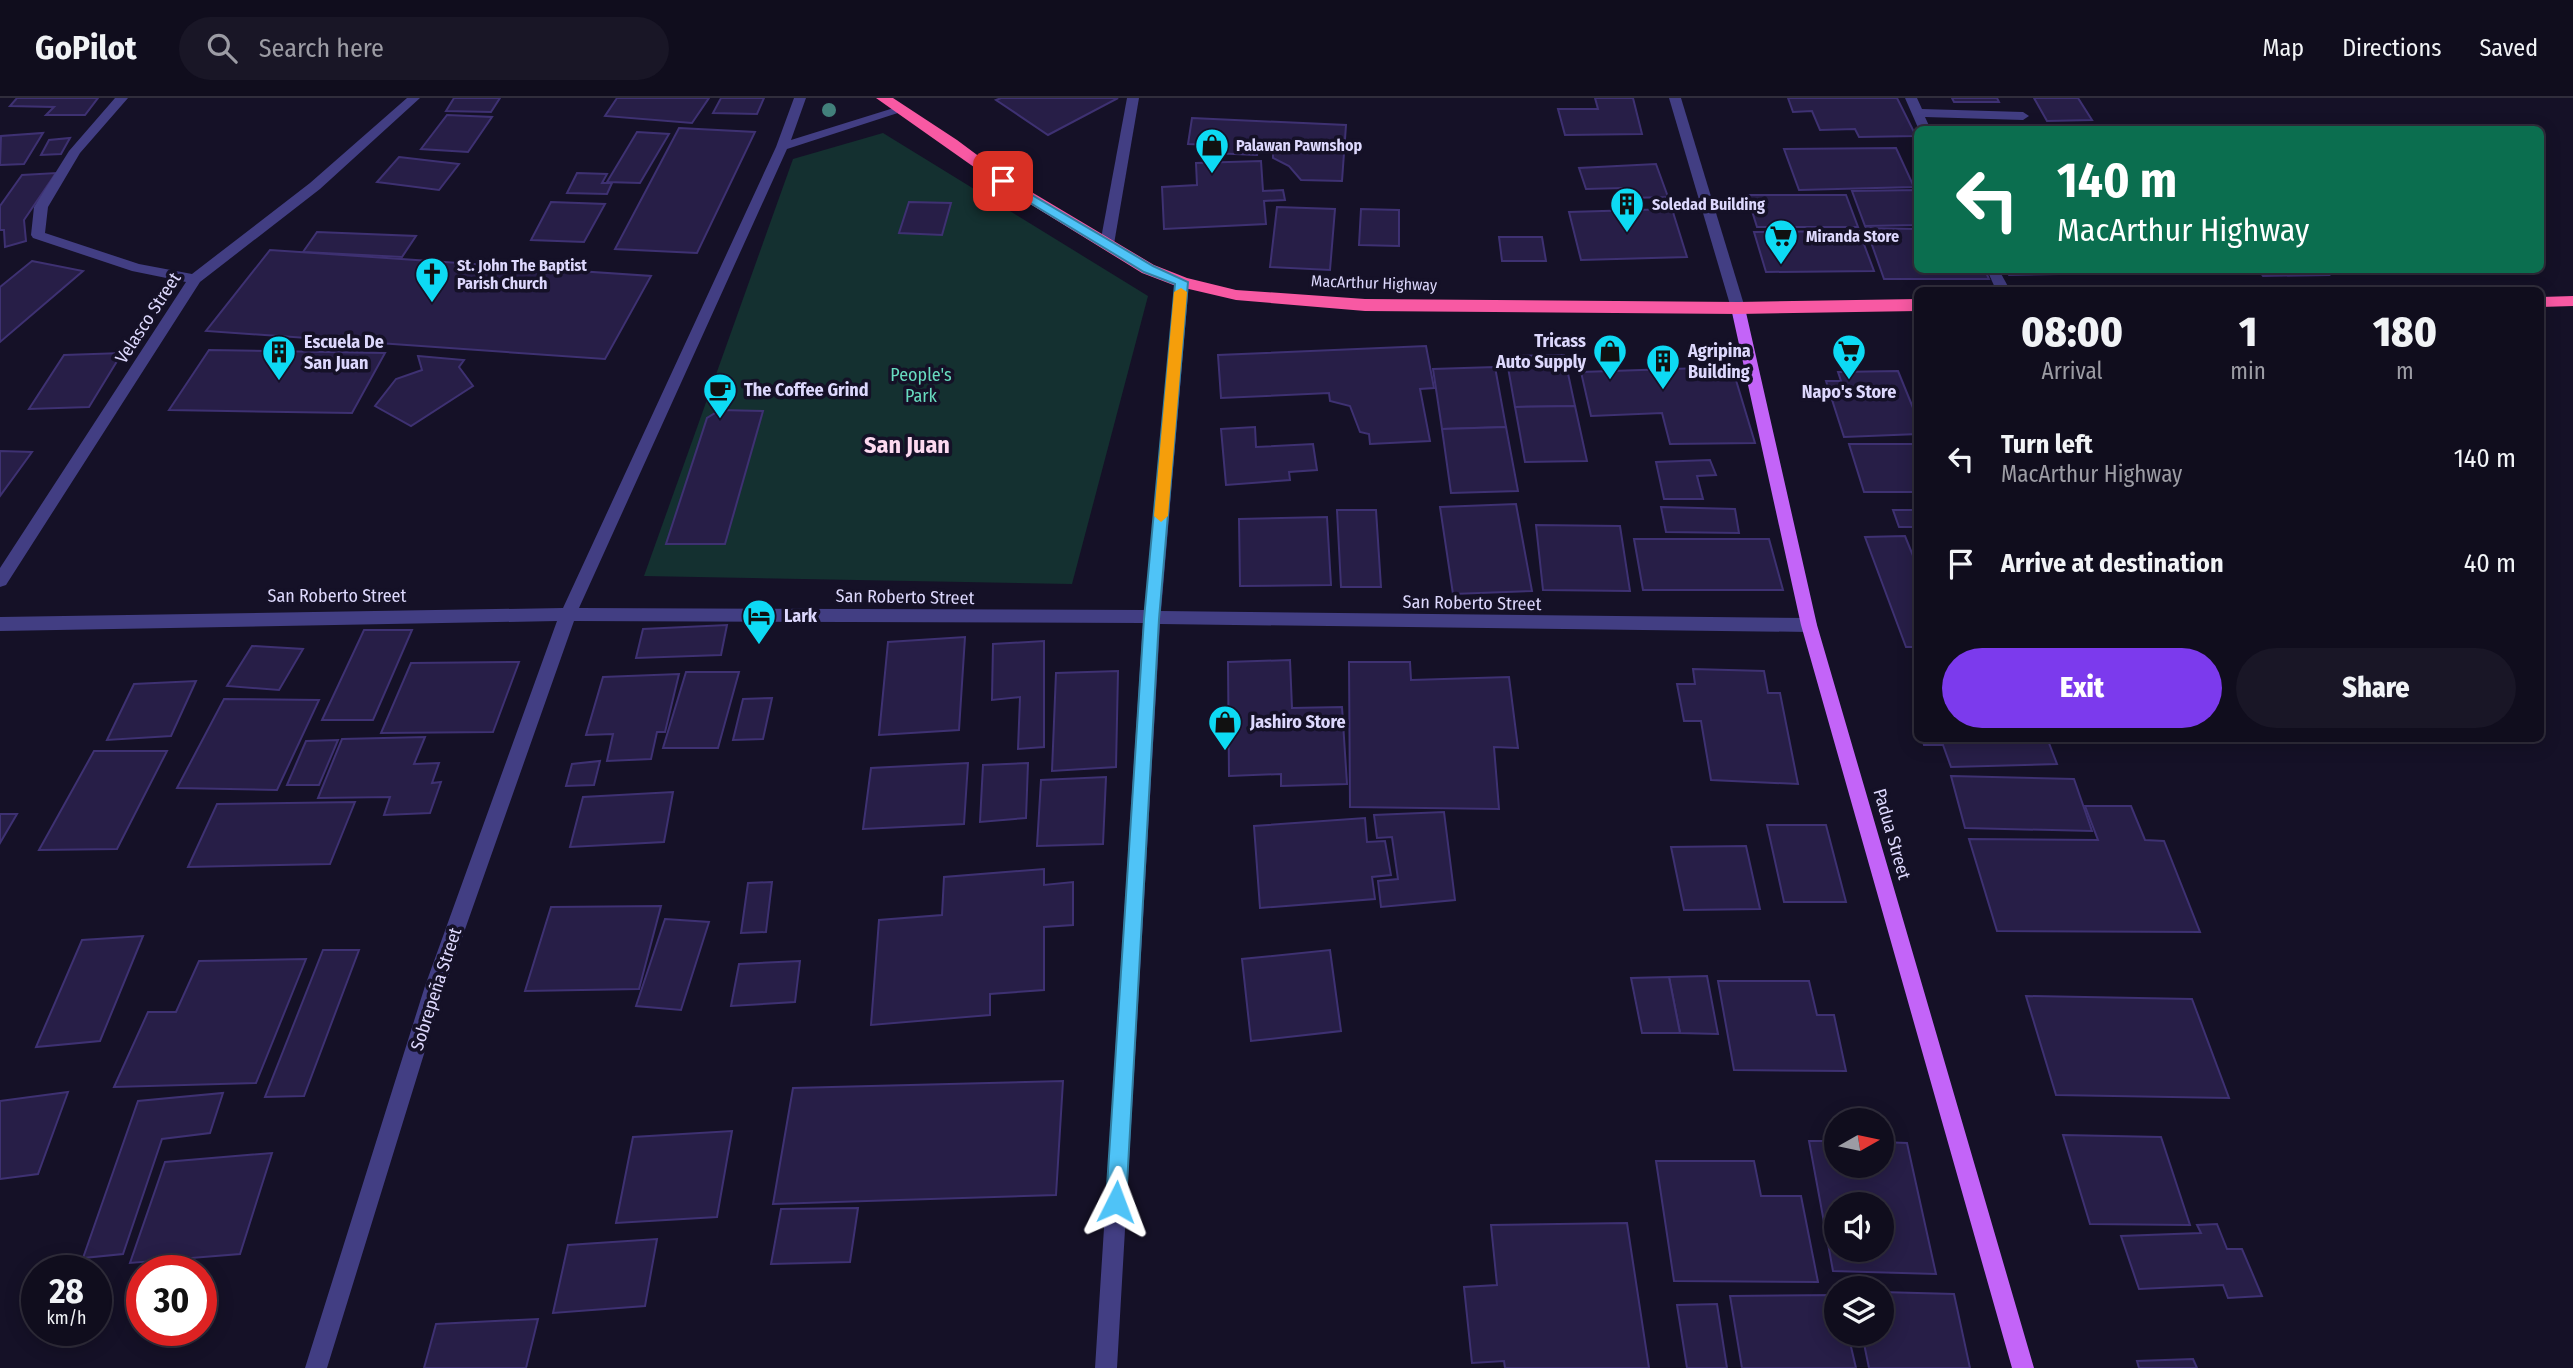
<!DOCTYPE html>
<meta charset="utf-8">
<style>
body{margin:0;font-family:"Fira Sans Condensed",sans-serif;background:#191626;color:#f1f3f6;height:100vh;display:flex;flex-direction:column;font-size:26px;white-space:nowrap}
*{box-sizing:border-box;margin:0}
p{font-size:23px;color:#9c9ca4}
.icon{flex:none;width:38px;height:38px;fill:none;stroke:currentColor;stroke-width:2;stroke-linecap:round;stroke-linejoin:round}
.map{position:relative;flex:1;overflow:hidden}
.side{position:absolute;left:1914px;top:189px;width:630px;height:455px;display:flex;flex-direction:column;background:#100d1d;border-radius:10px;box-shadow:0 4px 18px #0003,0 0 0 2px #302d3b}
.side>*{flex:none}
.top-card{position:absolute;left:1914px;top:28px;width:630px;height:147px;border-radius:10px;box-shadow:0 4px 18px #0003,0 0 0 2px #302d3b;background:#0b6e4f;color:#fff;overflow:hidden}
.needle{width:46px;rotate:81deg}
.fabs{position:absolute;left:1824px;top:1010px;display:grid;gap:14px}
.fabs a{display:grid;place-items:center;width:70px;height:70px;border-radius:50%;background:#100d1d;box-shadow:0 4px 18px #0003,0 0 0 2px #302d3b;font-size:35px}
.speed{position:absolute;left:21px;top:1157px;display:flex;gap:14px;font-size:35px;font-weight:700;text-align:center}
.speed>*{display:grid;place-content:center;width:91px;height:91px;border-radius:50%;background:#100d1d;box-shadow:0 4px 18px #0003,0 0 0 2px #302d3b;line-height:1}
.speed small{font-size:18px;font-weight:400}
.speed .limit{border:10px solid #d22;background:#fff;color:#111}
.pin{position:absolute;display:grid;place-items:center;width:60px;height:60px;color:#fff;margin:-30px;border-radius:14px;box-shadow:0 4px 10px #0006}
.me{position:absolute;width:77px;margin:-38px;rotate:3deg;stroke-linejoin:round;filter:drop-shadow(0 0 5px #0008)}
.turn{display:flex;align-items:center;gap:24px;height:147px;padding:0 28px;font-size:32px}
.turn .icon{width:91px;height:91px;stroke-width:2.5}
.turn b{display:block;font-size:49px;line-height:60px}
.eta{display:flex;justify-content:space-evenly;align-items:center;height:119px;text-align:center}
.eta b{font-size:42px;font-weight:800;line-height:49px}
.primary-button{display:flex;gap:14px;margin-top:auto;padding:14px 28px}
.primary-button a{flex:1;height:80px;border-radius:42px;background:#7c3aed;color:#fff;font-size:28px;font-weight:800;line-height:80px;text-align:center}
.primary-button a+a{background:#191626;color:#f1f3f6}
ul{padding:0;list-style:none}
li{display:flex;align-items:center;gap:21px;height:105px;padding:0 28px}
li div{flex:1}
li b{display:block;font-size:26px}
li em{font-style:normal}
header{display:flex;align-items:center;gap:42px;box-sizing:border-box;height:98px;padding:0 35px;background:#100d1d;border-bottom:2px solid #302d3b}
header strong{font-size:33px}
nav{display:flex;gap:38px;margin-inline-start:auto;font-size:24px}
.search{width:490px;height:63px;background:#191626;display:flex;align-items:center;gap:18px;box-sizing:border-box;padding:0 24px;border-radius:38px;color:#9c9ca4;font-size:26px}
.map>svg:first-child{display:block}
.green{fill:#143030}
.building{fill:#271e47;stroke:#3e3172;stroke-width:2;fill-rule:evenodd}
.lines{fill:none;stroke-linecap:round;stroke-linejoin:round}
.minor{fill:#423e83;fill-rule:evenodd}
.major{fill:#c364f8;fill-rule:evenodd}
.highway{fill:#f859a3;fill-rule:evenodd}
.tree{fill:#42807b}
.route{fill:#4fc3f7;stroke:#337fa1;stroke-width:2}
.slow{fill:#f59e0b}
.labels{text-anchor:middle;dominant-baseline:central;stroke-width:7;stroke-linejoin:round;paint-order:stroke}
.far-poi-label{font-size:16px;font-weight:bold;fill:#ddd8fd;stroke:#151127;text-anchor:start}
.far-street-label{font-size:16px;fill:#ddd8fd;stroke:#151127}
.street-label{font-size:18px;fill:#ddd8fd;stroke:#151127}
.poi-label{font-size:18px;font-weight:bold;fill:#ddd8fd;stroke:#151127;text-anchor:start}
.park-label{font-size:18px;fill:#67dbbf;stroke:#151127}
.district-label{font-size:24px;font-weight:bold;fill:#fddaf0;stroke:#151127}
</style>
<header>
<strong>GoPilot</strong>
<div class="search"><svg class="icon" aria-label="search" viewBox="0 0 24 24"><circle cx="10" cy="10" r="6"/><path d="M15 15l6 6"/></svg>Search here</div>
<nav><a>Map</a><a>Directions</a><a>Saved</a></nav>
</header>
<div class="map">
<svg width="2573" height="1270" viewBox="0 0 2573 1270">
<rect width="100%" height="100%" fill="#151127"/>
<polygon class="green" points="883,35 1148,198 1072,486 644,478 793,61"/>
<g class="building">
<polygon points="17,0 98,0 85,17 46,17 54,9 10,8"/>
<polygon points="454,0 500,0 491,14 446,13"/>
<polygon points="617,0 709,0 692,25 605,18"/>
<polygon points="721,0 764,0 757,16 713,15"/>
<polygon points="1001,0 1118,0 1048,37 996,2"/>
<polygon points="1595,0 1633,0 1642,36 1565,37 1558,11 1598,11"/>
<polygon points="1788,0 1897,0 1916,38 1859,39 1855,31 1820,32 1812,13 1793,14"/>
<polygon points="1952,0 1997,0 1999,4 1954,4"/>
<polygon points="2034,0 2078,0 2092,22 2047,23"/>
<polygon points="447,17 492,19 468,54 421,51"/>
<polygon points="1192,20 1346,27 1342,83 1301,82 1289,68 1273,60 1273,50 1259,49 1257,57 1212,55 1214,47 1188,46"/>
<polygon points="679,30 755,34 697,155 615,151"/>
<polygon points="637,34 669,36 640,85 607,84"/>
<polygon points="43,35 24,66 0,67 1,38"/>
<polygon points="70,40 61,56 41,57 49,42"/>
<polygon points="1896,50 1914,89 1799,92 1784,51"/>
<polygon points="399,59 459,66 439,92 377,84"/>
<polygon points="1261,63 1263,93 1283,92 1285,102 1264,103 1266,126 1164,131 1162,89 1197,87 1196,65"/>
<polygon points="1656,66 1668,99 1629,100 1625,90 1586,91 1579,70"/>
<polygon points="56,75 24,122 26,143 5,149 4,132 0,132 0,108 22,77"/>
<polygon points="577,75 607,76 602,85 612,85 607,96 567,95"/>
<polygon points="1918,92 1918,127 1865,128 1852,93"/>
<polygon points="1747,97 1846,97 1858,129 1757,129"/>
<polygon points="551,104 605,106 584,144 531,142"/>
<polygon points="909,104 951,105 942,137 899,135"/>
<polygon points="1277,109 1335,111 1330,172 1270,169"/>
<polygon points="1361,111 1399,112 1399,148 1359,147"/>
<polygon points="1672,111 1687,159 1581,162 1569,114"/>
<polygon points="1866,130 1918,131 1918,172 1985,172 1989,181 1884,181"/>
<polygon points="1859,133 1874,173 1766,174 1754,134"/>
<polygon points="317,134 416,138 402,159 303,154"/>
<polygon points="1499,139 1542,139 1546,163 1502,163"/>
<polygon points="270,152 651,178 605,261 206,233"/>
<polygon points="32,163 83,173 0,244 0,189"/>
<polygon points="2006,172 2163,172 2165,174 2009,177"/>
<polygon points="2168,172 2253,172 2254,174 2171,175"/>
<polygon points="2259,172 2326,172 2329,177 2263,178"/>
<polygon points="1426,248 1434,290 1420,291 1430,343 1370,346 1369,336 1360,334 1350,308 1330,303 1329,295 1221,300 1218,257"/>
<polygon points="209,252 385,255 352,315 169,312"/>
<polygon points="122,255 89,309 29,311 64,257"/>
<polygon points="1564,257 1575,308 1515,309 1506,258"/>
<polygon points="418,258 464,262 459,269 473,288 411,328 375,308 396,281 422,272"/>
<polygon points="1495,269 1506,329 1442,331 1433,271"/>
<polygon points="1732,269 1755,345 1670,346 1662,315 1591,318 1581,274"/>
<polygon points="1898,273 1918,322 1918,336 1844,339 1826,283 1841,283 1838,274"/>
<polygon points="1575,308 1587,363 1525,364 1515,309"/>
<polygon points="720,312 763,313 725,446 666,446 707,320"/>
<polygon points="1255,329 1256,349 1313,346 1317,372 1289,374 1290,382 1226,387 1221,331"/>
<polygon points="1506,329 1518,393 1451,395 1442,331"/>
<polygon points="1849,346 1918,346 1918,394 1864,394"/>
<polygon points="0,353 32,354 0,398"/>
<polygon points="1710,362 1716,377 1697,378 1703,401 1664,401 1656,364"/>
<polygon points="1516,406 1532,493 1453,496 1440,409"/>
<polygon points="1661,409 1735,411 1739,435 1666,434"/>
<polygon points="1337,412 1376,412 1381,489 1341,489"/>
<polygon points="1893,412 1918,412 1918,429 1899,429"/>
<polygon points="1327,419 1331,487 1240,488 1239,421"/>
<polygon points="1536,427 1620,428 1630,493 1543,492"/>
<polygon points="1905,438 1918,470 1918,549 1906,549 1865,439"/>
<polygon points="1634,441 1769,441 1783,492 1643,492"/>
<polygon points="727,527 721,557 636,560 643,531"/>
<polygon points="364,532 412,532 373,622 322,622"/>
<polygon points="965,539 959,632 879,637 888,544"/>
<polygon points="1044,543 1044,649 1018,651 1020,599 992,602 993,546"/>
<polygon points="252,548 303,551 279,592 227,588"/>
<polygon points="1290,562 1292,610 1342,609 1347,686 1281,688 1281,676 1229,678 1228,564"/>
<polygon points="519,564 493,634 381,635 411,565"/>
<polygon points="1349,564 1410,564 1411,582 1509,579 1518,650 1494,649 1499,711 1350,709"/>
<polygon points="1693,571 1764,573 1768,595 1780,595 1798,686 1711,682 1701,623 1684,623 1677,586 1695,586"/>
<polygon points="1118,573 1116,669 1052,673 1056,575"/>
<polygon points="686,574 739,574 718,650 663,650"/>
<polygon points="679,576 665,634 657,634 651,661 607,663 613,636 586,637 603,579"/>
<polygon points="196,583 171,638 107,642 134,586"/>
<polygon points="772,600 763,641 733,642 743,601"/>
<polygon points="224,601 319,602 277,692 177,690"/>
<polygon points="425,639 414,666 439,665 432,685 441,684 430,715 384,717 390,699 318,700 342,641"/>
<polygon points="1922,640 2047,640 2057,666 1951,669 1943,647 1924,647"/>
<polygon points="338,642 319,687 287,687 306,643"/>
<polygon points="94,653 167,653 117,751 39,752"/>
<polygon points="600,663 594,687 566,688 572,666"/>
<polygon points="968,665 964,726 863,731 871,670"/>
<polygon points="1028,665 1026,720 980,724 983,667"/>
<polygon points="1951,678 2074,681 2092,733 1965,730"/>
<polygon points="1106,679 1103,746 1037,748 1041,682"/>
<polygon points="673,694 664,744 570,749 583,699"/>
<polygon points="355,704 330,766 188,769 217,706"/>
<polygon points="2085,708 2131,708 2145,742 2164,743 2200,834 1997,833 1969,741 2098,742"/>
<polygon points="1444,714 1455,802 1381,809 1378,783 1398,781 1392,739 1377,740 1374,717"/>
<polygon points="0,716 17,716 0,745"/>
<polygon points="1365,720 1367,744 1385,743 1391,777 1372,779 1375,801 1260,810 1254,728"/>
<polygon points="1767,727 1826,727 1846,804 1784,804"/>
<polygon points="1746,748 1760,811 1684,812 1671,749"/>
<polygon points="1044,771 1044,787 1073,784 1073,827 1044,829 1044,892 990,896 990,917 871,927 879,822 942,817 944,779"/>
<polygon points="772,784 766,834 741,835 748,785"/>
<polygon points="661,808 639,891 525,893 551,809"/>
<polygon points="665,821 709,824 681,912 636,908"/>
<polygon points="143,838 100,943 36,949 82,842"/>
<polygon points="323,852 359,852 304,998 265,999"/>
<polygon points="1330,852 1341,933 1251,943 1242,861"/>
<polygon points="306,861 256,985 114,989 148,914 176,914 199,863"/>
<polygon points="800,863 795,904 731,908 739,866"/>
<polygon points="1707,878 1718,936 1680,935 1669,879"/>
<polygon points="1669,879 1680,935 1642,935 1631,880"/>
<polygon points="1718,883 1809,883 1817,917 1834,917 1846,973 1734,972"/>
<polygon points="2026,898 2192,901 2229,1000 2056,997"/>
<polygon points="1063,983 1056,1097 773,1106 793,990"/>
<polygon points="68,994 38,1076 0,1081 0,1003"/>
<polygon points="223,995 210,1035 162,1041 123,1156 83,1160 138,1003"/>
<polygon points="732,1033 717,1119 616,1125 633,1039"/>
<polygon points="2063,1037 2161,1039 2190,1127 2090,1126"/>
<path d="M1809,1043H1836V1068H1881V1044L1907,1045L1936,1176L1833,1173ZM1836,1106H1881V1152H1836Z"/>
<polygon points="272,1055 240,1156 130,1165 165,1064"/>
<polygon points="1656,1063 1754,1063 1761,1098 1801,1098 1818,1184 1674,1183"/>
<polygon points="858,1110 850,1164 771,1166 781,1111"/>
<polygon points="1627,1125 1649,1270 1505,1270 1504,1263 1472,1265 1464,1189 1497,1187 1491,1127"/>
<polygon points="2217,1126 2227,1151 2242,1151 2262,1198 2228,1200 2223,1187 2139,1191 2121,1138 2201,1135 2197,1127"/>
<polygon points="657,1141 645,1208 553,1215 568,1147"/>
<polygon points="1881,1194 1954,1196 1970,1270 1869,1270 1862,1236 1881,1236"/>
<polygon points="1836,1197 1836,1236 1848,1236 1856,1270 1742,1270 1730,1198"/>
<polygon points="1717,1206 1727,1270 1687,1270 1677,1207"/>
<polygon points="538,1221 526,1270 424,1270 436,1226"/>
<polygon points="2193,1261 2197,1270 2139,1270 2137,1263"/>
</g>
<g class="lines">
<g class="minor">
<polygon points="115,0 128,0 80,55 48,109 45,135 139,166 192,176 310,85 407,0 420,0 320,91 200,184 6,487 0,489 0,470 186,184 132,173 33,140 31,137 34,109 69,53"/>
<polygon points="794,0 806,0 791,42 897,9 907,12 787,51 579,510 1145,512 1175,184 1182,180 1189,184 1161,513 1809,520 1815,522 1817,527 1815,532 1809,534 1160,526 1117,1270 1095,1270 1143,525 574,523 445,888 327,1270 305,1270 425,888 557,523 0,533 0,519 563,510 776,49"/>
<polygon points="1127,0 1139,0 1114,146 1107,150 1100,146"/>
<polygon points="1669,0 1681,0 1745,210 1743,213 1733,213 1731,210"/>
<polygon points="1905,0 1917,0 1922,11 2023,14 2029,18 2023,22 1925,19 1931,32 1919,32"/>
<polygon points="1987,172 1999,172 2010,192 1996,192"/>
</g>
<polygon class="major" points="1738,205 1745,210 1817,527 2034,1270 2012,1270 1801,527 1731,210"/>
<g class="highway">
<polygon points="876,0 893,0 957,42 1008,80 1154,167 1187,180 1236,192 1365,201 1738,204 1918,201 1918,213 1738,216 1365,213 1236,202 1176,188 1142,175 998,86"/>
<polygon points="2573,198 2573,208 2541,209 2541,199"/>
</g>
</g>
<circle class="tree" cx="829" cy="12" r="7"/>
<polygon class="route" points="1003,80 1153,168 1188,184 1159,521 1126,1104 1123,1110 1116,1113 1109,1110 1106,1104 1144,521 1175,186 1144,174 999,86 997,83"/>
<polygon class="slow" points="1181,190 1187,194 1168,418 1161,424 1154,418 1174,194"/>
<defs>
<g id="shop-pin" transform="scale(1.75)"><path d="M0 17L-7.5 6A9.5 9.5 0 1 1 7.5 6Z" fill="#0ddaf4" stroke="#151127"/><path d="M-5-2.5h2.3a2.7 3.5 0 0 1 5.4 0H5L5.5 6h-11ZM-1.5-2.5h3a1.5 2.3 0 0 0-3 0Z" fill="#111"/></g>
<g id="building-pin" transform="scale(1.75)"><path d="M0 17L-7.5 6A9.5 9.5 0 1 1 7.5 6Z" fill="#0ddaf4" stroke="#151127"/><path d="M-4-6H4V6H1V3H-1V6H-4ZM-2.5-4.3h1.7v1.8h-1.7ZM.8-4.3h1.7v1.8H.8ZM-2.5-1h1.7V.8h-1.7ZM.8-1h1.7V.8H.8Z" fill="#111"/></g>
<g id="supermarket-pin" transform="scale(1.75)"><path d="M0 17L-7.5 6A9.5 9.5 0 1 1 7.5 6Z" fill="#0ddaf4" stroke="#151127"/><path d="M-6-5.5h2.5l.6 2H6L4.5 2H-2.5L-4.4-4H-6ZM-1.5 3.2a1.3 1.3 0 1 0 .1 0ZM3 3.2a1.3 1.3 0 1 0 .1 0Z" fill="#111"/></g>
<g id="church-pin" transform="scale(1.75)"><path d="M0 17L-7.5 6A9.5 9.5 0 1 1 7.5 6Z" fill="#0ddaf4" stroke="#151127"/><path d="M-1.2-6h2.4v3.5h3.3v2.4h-3.3V6h-2.4V-.1h-3.3v-2.4h3.3Z" fill="#111"/></g>
<g id="cafe-pin" transform="scale(1.75)"><path d="M0 17L-7.5 6A9.5 9.5 0 1 1 7.5 6Z" fill="#0ddaf4" stroke="#151127"/><path d="M-5.5-4.5H6V0H3Q3 3.5 0 3.5H-2.5Q-5.5 3.5-5.5 0ZM3-3.2v2h1.7v-2ZM-6 4.5H4V6H-6Z" fill="#111"/></g>
<g id="hotel-pin" transform="scale(1.75)"><path d="M0 17L-7.5 6A9.5 9.5 0 1 1 7.5 6Z" fill="#0ddaf4" stroke="#151127"/><path d="M-6-4.5h1.5V1H6V5H4.5V3h-9V5H-6ZM-4 0a1.8 1.8 0 1 1 3.6 0ZM.5 0V-2.5h3Q6-2.5 6 0Z" fill="#111"/></g>
</defs>
<g fill-rule="evenodd">
<use href="#shop-pin" x="1212" y="47"/>
<use href="#building-pin" x="1627" y="106"/>
<use href="#supermarket-pin" x="1781" y="138"/>
<use href="#church-pin" x="432" y="176"/>
<use href="#shop-pin" x="1610" y="253"/>
<use href="#supermarket-pin" x="1849" y="253"/>
<use href="#building-pin" x="279" y="254"/>
<use href="#building-pin" x="1663" y="263"/>
<use href="#cafe-pin" x="720" y="292"/>
<use href="#hotel-pin" x="759" y="518"/>
<use href="#shop-pin" x="1225" y="624"/>
</g>
<g class="labels">
<g class="far-poi-label">
<text x="1236" y="47">Palawan Pawnshop</text>
<text x="1652" y="106">Soledad Building</text>
<text x="1806" y="138">Miranda Store</text>
<text x="457" y="167">St. John The Baptist<tspan x="457" dy="18">Parish Church</tspan></text>
</g>
<g class="far-street-label">
<text transform="translate(1374 185) rotate(2)">MacArthur Highway</text>
</g>
<g class="street-label">
<text transform="translate(148 220) rotate(-57)">Velasco Street</text>
<text x="337" y="498">San Roberto Street</text>
<text transform="translate(905 499) rotate(1)">San Roberto Street</text>
<text transform="translate(1472 505) rotate(1)">San Roberto Street</text>
<text transform="translate(1892 736) rotate(74)">Padua Street</text>
<text transform="translate(436 891) rotate(-72)">Sobrepeña Street</text>
</g>
<g class="poi-label">
<text x="1586" y="243" text-anchor="end">Tricass<tspan x="1586" dy="21">Auto Supply</tspan></text>
<text x="304" y="244">Escuela De<tspan x="304" dy="21">San Juan</tspan></text>
<text x="1688" y="253">Agripina<tspan x="1688" dy="21">Building</tspan></text>
<text x="744" y="292">The Coffee Grind</text>
<text x="1849" y="294" text-anchor="middle">Napo's Store</text>
<text x="784" y="518">Lark</text>
<text x="1250" y="624">Jashiro Store</text>
</g>
<g class="park-label">
<text x="921" y="277">People's<tspan x="921" dy="21">Park</tspan></text>
</g>
<g class="district-label">
<text x="907" y="347">San Juan</text>
</g>
</g>
</svg>
<div class="fabs">
<a><svg class="needle" viewBox="-14 -14 28 28"><path d="M0-13l5 13h-10z" fill="#e53935"/><path d="M0 13l5-13h-10z" fill="#9c9ca4"/></svg></a>
<a><svg class="icon" aria-label="sound" viewBox="0 0 24 24"><path d="M4 9h4l5-4v14l-5-4H4zM17 9q2 3 0 6"/></svg></a>
<a><svg class="icon" aria-label="layers" viewBox="0 0 24 24"><path d="M12 4l9 5-9 5-9-5zM3 14l9 5 9-5"/></svg></a>
</div>
<div class="speed"><div>28<small>km/h</small></div><div class="limit">30</div></div>
<div class="pin" style="left:1003px;top:83px;background:#d93025"><svg class="icon" aria-label="arrive" viewBox="0 0 24 24"><path d="M6 21V4h12l-3 4 3 4H6"/></svg></div>
<svg class="me" style="left:1116px;top:1104px" viewBox="-20 -20 40 40"><path d="M0-17L14 15 0 8-14 15z" fill="#4fc3f7" stroke="#fff" stroke-width="4"/></svg>
<div class="top-card">
<div class="turn"><svg class="icon" aria-label="left" viewBox="0 0 24 24"><path d="M17 20v-9H6M10 6l-5 5 5 5"/></svg><div><b>140 m</b>MacArthur Highway</div></div>
</div>
<section class="side">
<div class="eta">
<div><b>08:00</b><p>Arrival</p></div>
<div><b>1</b><p>min</p></div>
<div><b>180</b><p>m</p></div>
</div>
<ul>
<li><svg class="icon" aria-label="left" viewBox="0 0 24 24"><path d="M17 20v-9H6M10 6l-5 5 5 5"/></svg><div><b>Turn left</b><p>MacArthur Highway</p></div><em>140 m</em></li>
<li><svg class="icon" aria-label="arrive" viewBox="0 0 24 24"><path d="M6 21V4h12l-3 4 3 4H6"/></svg><div><b>Arrive at destination</b></div><em>40 m</em></li>
</ul>
<div class="primary-button"><a>Exit</a><a>Share</a></div>
</section>
</div>
